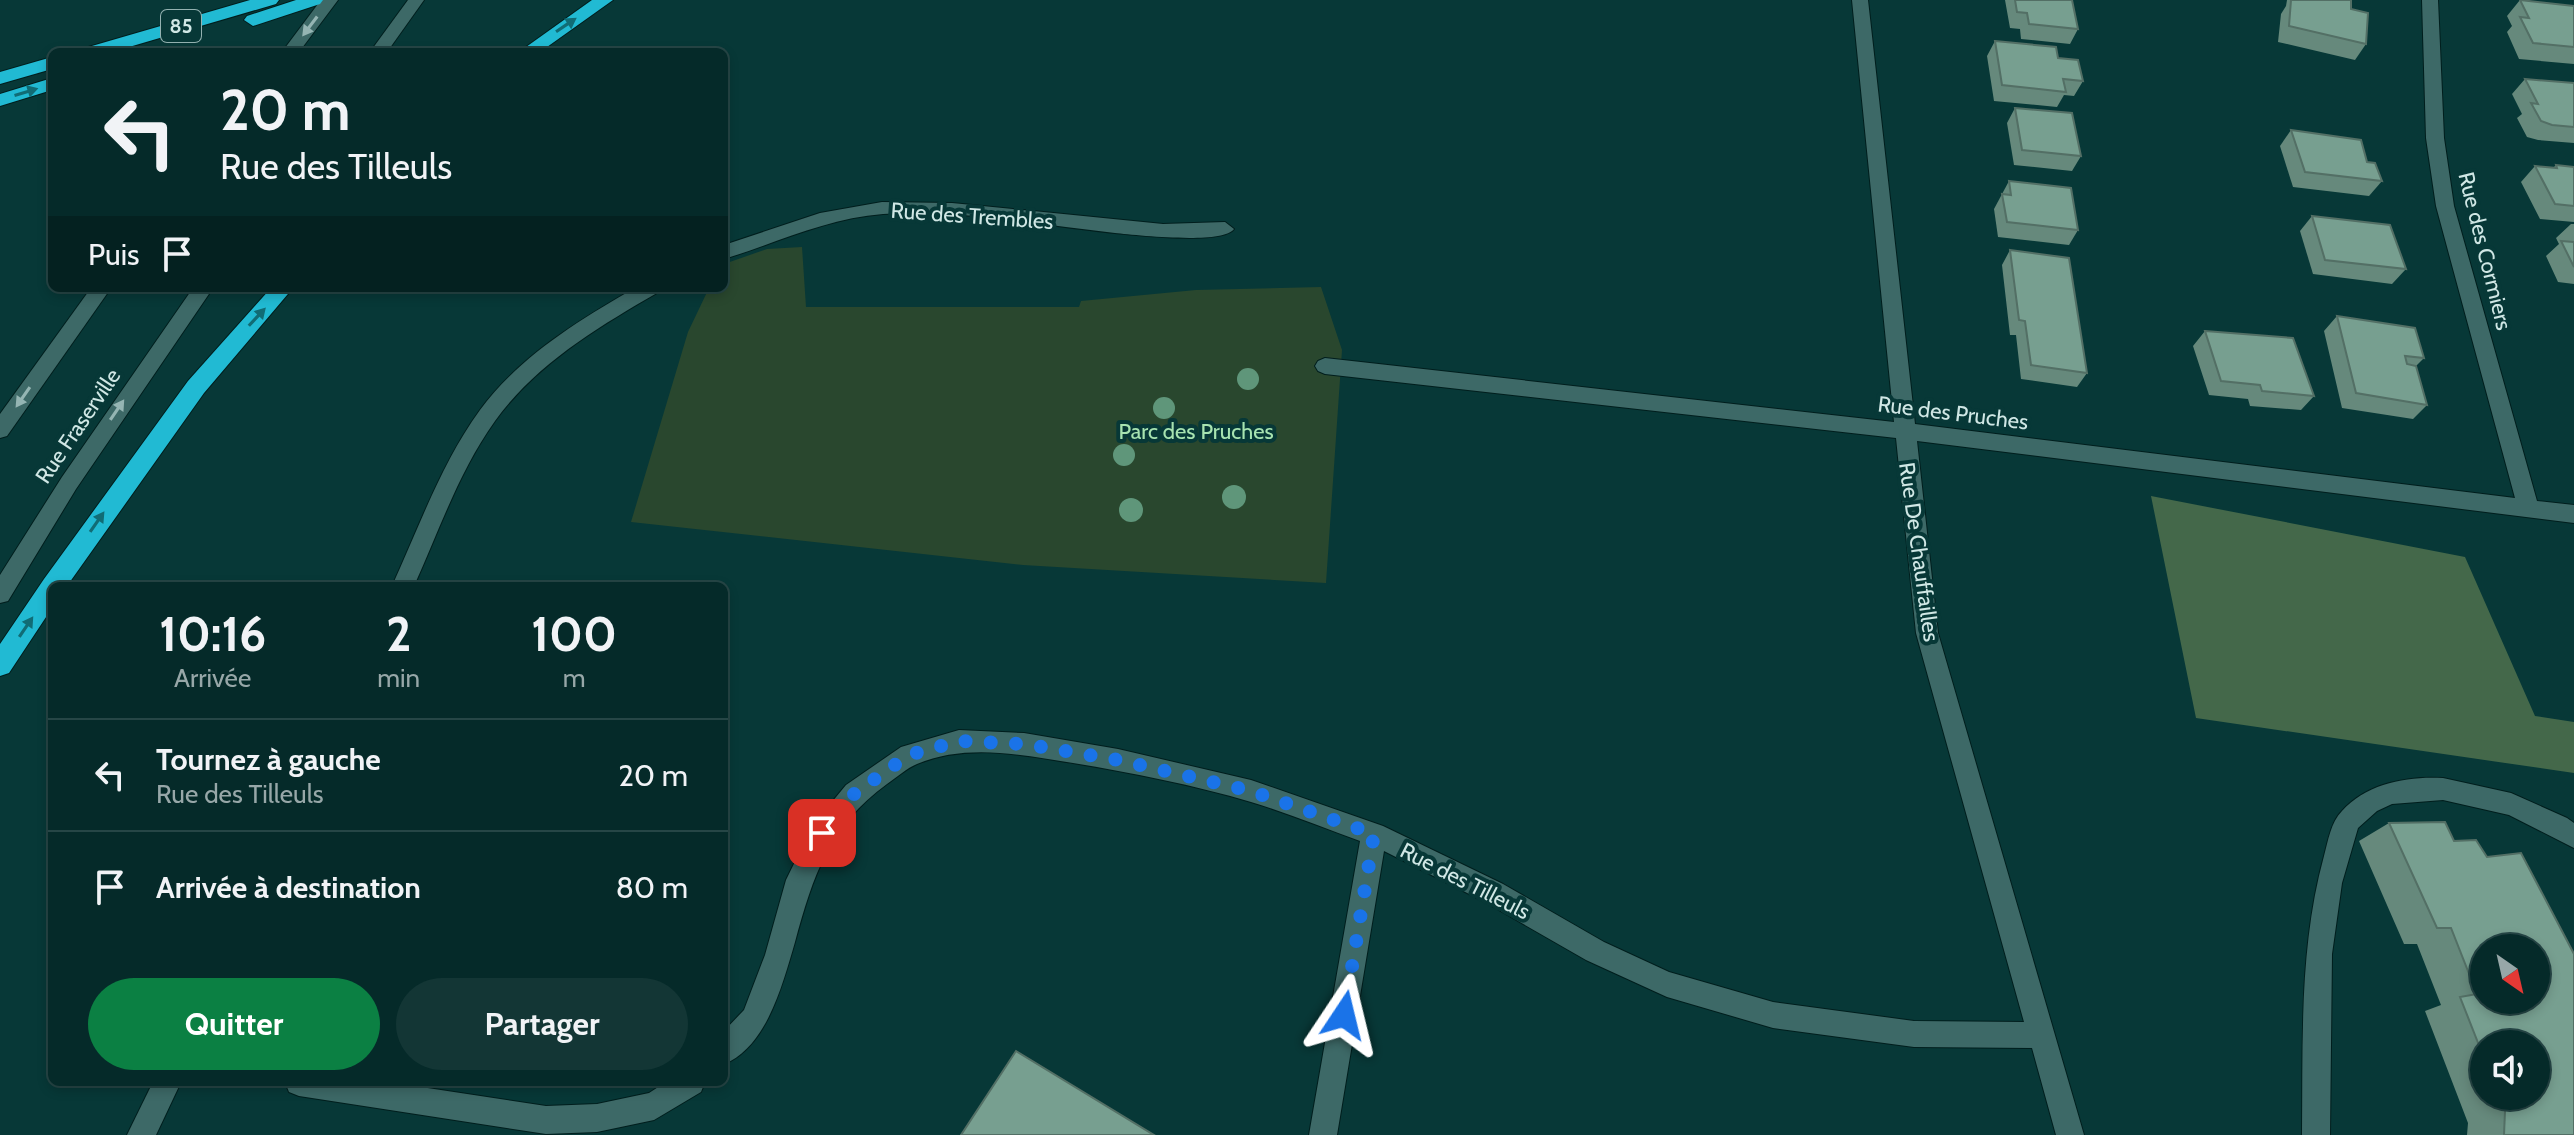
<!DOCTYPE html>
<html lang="fr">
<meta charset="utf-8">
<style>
body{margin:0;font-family:Cabin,sans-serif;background:#133635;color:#f1f3f6;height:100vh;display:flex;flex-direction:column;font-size:30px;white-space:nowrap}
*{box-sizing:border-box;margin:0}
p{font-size:26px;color:#97a7a8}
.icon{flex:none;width:44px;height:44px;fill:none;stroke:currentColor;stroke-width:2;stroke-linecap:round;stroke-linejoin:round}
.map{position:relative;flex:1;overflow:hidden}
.details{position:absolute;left:48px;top:582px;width:680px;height:504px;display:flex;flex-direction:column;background:#052a29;border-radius:12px;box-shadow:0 4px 12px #0003,0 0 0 2px #264646}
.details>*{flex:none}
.top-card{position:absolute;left:48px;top:48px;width:680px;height:244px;border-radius:12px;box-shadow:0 4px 12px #0003,0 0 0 2px #264646;background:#052a29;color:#f1f3f6;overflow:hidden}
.needle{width:52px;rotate:146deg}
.controls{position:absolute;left:2470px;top:934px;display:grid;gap:16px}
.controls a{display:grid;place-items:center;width:80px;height:80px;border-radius:50%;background:#052a29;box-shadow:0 4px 12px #0003,0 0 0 2px #264646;font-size:40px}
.pin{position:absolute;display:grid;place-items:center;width:68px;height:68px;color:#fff;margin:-34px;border-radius:16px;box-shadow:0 4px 12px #0006}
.me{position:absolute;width:88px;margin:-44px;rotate:10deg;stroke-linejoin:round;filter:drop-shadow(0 0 6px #0008)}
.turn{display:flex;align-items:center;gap:28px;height:168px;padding:0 40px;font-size:36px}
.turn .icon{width:104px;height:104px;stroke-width:2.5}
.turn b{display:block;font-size:56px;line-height:68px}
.then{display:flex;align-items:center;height:76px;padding:0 40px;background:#0003;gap:16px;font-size:30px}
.eta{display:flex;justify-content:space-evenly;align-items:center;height:136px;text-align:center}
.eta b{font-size:48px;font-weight:700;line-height:56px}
.button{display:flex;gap:16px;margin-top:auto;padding:16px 40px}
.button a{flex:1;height:92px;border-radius:48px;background:#0b8043;color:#fff;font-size:32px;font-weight:700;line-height:92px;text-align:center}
.button a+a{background:#133635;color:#f1f3f6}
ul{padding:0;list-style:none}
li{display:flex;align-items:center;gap:24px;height:112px;padding:0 40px;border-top:2px solid #264646}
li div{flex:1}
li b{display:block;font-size:30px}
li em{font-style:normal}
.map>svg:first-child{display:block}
.green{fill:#29472e}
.forest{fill:#44684a}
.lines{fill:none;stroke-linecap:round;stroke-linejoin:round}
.service-casing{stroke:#001e1d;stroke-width:2}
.minor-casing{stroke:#001e1d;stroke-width:2}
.secondary-casing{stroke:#001e1d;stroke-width:2}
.motorway-casing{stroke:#001e1d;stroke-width:2}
.service{fill:#3d6967;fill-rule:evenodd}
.minor{fill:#3d6967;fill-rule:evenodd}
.secondary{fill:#3d6967;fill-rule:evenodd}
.motorway{fill:#21bad3;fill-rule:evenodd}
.tree{fill:#5f967a}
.wall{fill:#66897c;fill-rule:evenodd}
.building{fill:#779f90;stroke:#536f65;stroke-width:2;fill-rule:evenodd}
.oneway{fill:#116c75}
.oneway2{fill:#95b5b3}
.route{stroke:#1a73e8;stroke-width:14;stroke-dasharray:0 25.2}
.labels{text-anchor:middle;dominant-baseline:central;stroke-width:8;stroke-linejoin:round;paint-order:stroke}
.shield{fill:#073837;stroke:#94b2b1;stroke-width:2}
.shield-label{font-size:20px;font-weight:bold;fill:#d0e7e5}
.street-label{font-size:22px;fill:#d0e7e5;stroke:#073837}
.park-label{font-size:22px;fill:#a7e3b0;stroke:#073837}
</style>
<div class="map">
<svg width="2574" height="1135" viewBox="0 0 2574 1135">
<rect width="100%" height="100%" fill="#073837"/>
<polygon class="green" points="802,247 806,307 1079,307 1081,301 1196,290 1321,287 1342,350 1326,583 1023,565 631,522 688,332 709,288 724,288 724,264 767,249"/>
<polygon class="forest" points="2151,496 2465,557 2535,716 2574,722 2574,773 2196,718"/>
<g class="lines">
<g class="service-casing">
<path id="service" d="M2443,778L2511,793L2567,818L2574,823V848L2509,815L2443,800L2392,804L2377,811L2358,828L2342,883L2332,954L2330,1135H2302C2303,1041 2299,947 2324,856C2328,841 2331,822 2342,811C2367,783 2408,776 2443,778Z"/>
</g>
<g class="minor-casing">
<g id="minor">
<path d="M1852,0H1868L1915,424L2515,498L2436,206L2426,138L2422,0H2438L2444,138L2454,206L2537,501L2574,505V523L1917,441L1938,633L2084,1135H2056L2032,1048L1914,1047L1773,1028L1667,997L1586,960L1485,902L1384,851L1337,1135H1309L1360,841C1324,828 1288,813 1251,802C1194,785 1133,773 1073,763C1022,755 967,743 917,764C907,768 897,777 887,784C829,826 813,876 795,942C783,983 767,1047 724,1064V1031L744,1010L765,955L786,880L813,825L846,785L901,747L959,730L1024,733L1118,749L1251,780L1383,826L1503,884L1604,942L1669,972L1773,1002L1914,1021L2024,1022L1916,633L1896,438L1325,374L1318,371L1315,366L1318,361L1325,358L1894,422Z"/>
<path d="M882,202L952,203L1163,224L1225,222L1234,229C1223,245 1136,235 1115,233C1039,225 959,209 883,214C828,218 776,243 724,259V245L820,213Z"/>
<path d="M635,288H660L657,293C598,327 535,365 495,421C459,471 439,531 414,586H392C419,527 442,462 480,410C519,357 579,320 635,288Z"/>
<polygon points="153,1082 181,1082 156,1135 127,1135"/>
<polygon points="285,1082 388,1082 546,1106 597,1104 649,1093 666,1082 705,1082 701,1092 654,1120 597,1132 546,1134 299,1096 289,1092"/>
</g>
</g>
<g class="secondary-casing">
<g id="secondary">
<polygon points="321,0 338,0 299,52 282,52"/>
<polygon points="408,0 424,0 387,52 370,52"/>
<polygon points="91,288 111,288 7,436 0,438 0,414"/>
<polygon points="193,288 213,288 76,489 8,601 0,603 0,575 62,477"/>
</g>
</g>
<g class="motorway-casing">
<g id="motorway">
<polygon points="250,0 279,0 276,4 112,52 82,52 85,48"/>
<polygon points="296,0 323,0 320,4 253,26 244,20 247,16"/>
<polygon points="592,0 613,0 540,52 519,52"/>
<polygon points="52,57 52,69 0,84 0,72"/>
<polygon points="52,78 52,90 0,106 0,94"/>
<polygon points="271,288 293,288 204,393 67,586 52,586 52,608 9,673 0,676 0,644 44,579 188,381"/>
</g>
</g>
<use href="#service" class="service"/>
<use href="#minor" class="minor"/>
<use href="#secondary" class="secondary"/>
<use href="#motorway" class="motorway"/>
</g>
<g class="tree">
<circle cx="1248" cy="379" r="11"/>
<circle cx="1164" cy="408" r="11"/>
<circle cx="1124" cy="455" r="11"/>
<circle cx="1234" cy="497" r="12"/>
<circle cx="1131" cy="510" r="12"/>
</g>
<g class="wall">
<polygon points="2005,0 2072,0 2078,29 2070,44 2021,39 2020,29 2010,28"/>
<polygon points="2287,0 2351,0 2351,9 2366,44 2355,60 2278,42 2281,14 2286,6"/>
<polygon points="2520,0 2574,6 2574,64 2519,59 2507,32 2512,26 2507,16"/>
<polygon points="1995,41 2058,58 2083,81 2074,96 2064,95 2057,107 1994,101 1987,56"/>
<polygon points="2525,79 2574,83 2574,143 2538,140 2527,137 2517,118 2522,114 2512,94"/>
<polygon points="2015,108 2081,156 2072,171 2014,165 2007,123"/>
<polygon points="2291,130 2367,162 2382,181 2369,196 2293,187 2280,146"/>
<polygon points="2556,165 2574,167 2574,222 2540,219 2521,182 2535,166 2553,168"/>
<polygon points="2009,181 2078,230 2069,245 1998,237 1994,209"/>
<polygon points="2312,216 2406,269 2392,284 2313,274 2300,231"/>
<polygon points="2571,224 2574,224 2574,284 2558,282 2546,256 2559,244 2556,238"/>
<polygon points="2010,250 2087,373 2077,387 2021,379 2016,335 2010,335 2002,265"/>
<polygon points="2337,316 2424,358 2416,366 2427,405 2413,419 2342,408 2324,331"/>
<polygon points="2205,331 2314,396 2301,410 2250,406 2248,399 2209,395 2193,346"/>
<path d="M2389,823L2574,1135H2467L2468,1123L2425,1011L2441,1005L2417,944H2404L2359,841ZM2484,1044L2536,1096H2484Z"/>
</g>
<g class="building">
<polygon points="2015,0 2072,0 2078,29 2029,24 2027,13 2017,12"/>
<polygon points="2291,0 2351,0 2351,9 2368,13 2366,44 2289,26"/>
<polygon points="2520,0 2574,6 2574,47 2533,43 2520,17 2529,18"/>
<polygon points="1995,41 2056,47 2058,58 2078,60 2083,81 2063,79 2066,92 2002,85"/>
<polygon points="2525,79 2574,83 2574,127 2552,125 2541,121 2531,103 2538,104"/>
<polygon points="2015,108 2072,113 2081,156 2022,150"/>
<polygon points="2291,130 2361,140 2367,162 2375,163 2382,181 2305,172"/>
<polygon points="2556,165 2574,167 2574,206 2555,204 2535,166 2557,168"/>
<polygon points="2009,181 2071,188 2078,230 2007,222 2002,194 2011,195"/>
<polygon points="2312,216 2390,225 2406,269 2325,260"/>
<polygon points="2561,241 2574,242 2574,267"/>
<polygon points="2010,250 2069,258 2087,373 2031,365 2025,321 2019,320"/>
<polygon points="2337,316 2415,328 2424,358 2405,356 2407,364 2416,366 2427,405 2356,393"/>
<polygon points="2205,331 2293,338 2314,396 2262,391 2260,385 2221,381"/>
<path d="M2445,822L2454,841L2476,840L2487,857L2521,853L2574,954V1135H2504L2505,1111L2499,1096H2536V1044H2484V1058L2460,997L2477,994L2451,928H2437L2389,823ZM2484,948H2536V1000H2484Z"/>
<polygon points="1016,1051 1154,1135 961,1135"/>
</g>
<defs><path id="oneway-solid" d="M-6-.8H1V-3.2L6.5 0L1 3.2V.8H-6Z" transform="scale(2)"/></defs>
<g class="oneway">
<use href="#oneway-solid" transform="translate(566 25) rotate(-34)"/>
<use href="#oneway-solid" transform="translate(26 92) rotate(-17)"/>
<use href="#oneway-solid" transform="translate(257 317) rotate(-47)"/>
<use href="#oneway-solid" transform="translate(97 522) rotate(-55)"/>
<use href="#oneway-solid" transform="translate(26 627) rotate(-56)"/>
</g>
<g class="oneway2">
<use href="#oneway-solid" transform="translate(310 26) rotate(127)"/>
<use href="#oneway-solid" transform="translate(23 397) rotate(125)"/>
<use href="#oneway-solid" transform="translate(117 410) rotate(-56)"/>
</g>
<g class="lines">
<polyline class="route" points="822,833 855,793 909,755 959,741 1024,744 1118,760 1251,791 1374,834 1344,1015"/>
</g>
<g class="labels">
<rect class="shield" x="161" y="10" width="40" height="32" rx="6"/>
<g class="shield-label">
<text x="181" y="26">85</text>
</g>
<g class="street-label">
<text transform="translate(972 216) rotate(4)">Rue des Trembles</text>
<text transform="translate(2485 251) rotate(76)">Rue des Cormiers</text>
<text transform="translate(1953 413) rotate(7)">Rue des Pruches</text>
<text transform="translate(78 426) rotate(-56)">Rue Fraserville</text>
<text transform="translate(1919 552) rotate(82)">Rue De Chauffailles</text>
<text transform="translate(1465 881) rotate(27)">Rue des Tilleuls</text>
</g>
<g class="park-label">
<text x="1196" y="431">Parc des Pruches</text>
</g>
</g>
</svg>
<div class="controls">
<a><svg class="needle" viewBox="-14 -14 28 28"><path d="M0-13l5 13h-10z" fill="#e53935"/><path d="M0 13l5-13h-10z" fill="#97a7a8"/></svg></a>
<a><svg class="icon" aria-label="sound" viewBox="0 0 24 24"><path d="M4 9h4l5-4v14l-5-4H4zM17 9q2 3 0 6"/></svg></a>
</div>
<div class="pin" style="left:822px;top:833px;background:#d93025"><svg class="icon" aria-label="arrive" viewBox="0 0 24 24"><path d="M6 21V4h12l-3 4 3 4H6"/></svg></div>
<svg class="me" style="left:1344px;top:1015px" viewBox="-20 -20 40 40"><path d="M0-17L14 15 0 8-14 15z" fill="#1a73e8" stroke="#fff" stroke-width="4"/></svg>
<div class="top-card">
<div class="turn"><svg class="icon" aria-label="left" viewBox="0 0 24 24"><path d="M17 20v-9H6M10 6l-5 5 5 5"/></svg><div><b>20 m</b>Rue des Tilleuls</div></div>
<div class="then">Puis<svg class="icon" aria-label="arrive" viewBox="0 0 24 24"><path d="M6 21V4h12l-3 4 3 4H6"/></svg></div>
</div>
<section class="details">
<div class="eta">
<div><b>10:16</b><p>Arrivée</p></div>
<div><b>2</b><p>min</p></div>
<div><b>100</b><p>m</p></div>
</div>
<ul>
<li><svg class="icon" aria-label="left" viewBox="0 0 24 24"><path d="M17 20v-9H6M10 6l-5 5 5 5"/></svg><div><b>Tournez à gauche</b><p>Rue des Tilleuls</p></div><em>20 m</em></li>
<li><svg class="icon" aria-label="arrive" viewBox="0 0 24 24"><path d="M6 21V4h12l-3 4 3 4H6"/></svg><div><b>Arrivée à destination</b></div><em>80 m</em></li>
</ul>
<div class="button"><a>Quitter</a><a>Partager</a></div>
</section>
</div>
